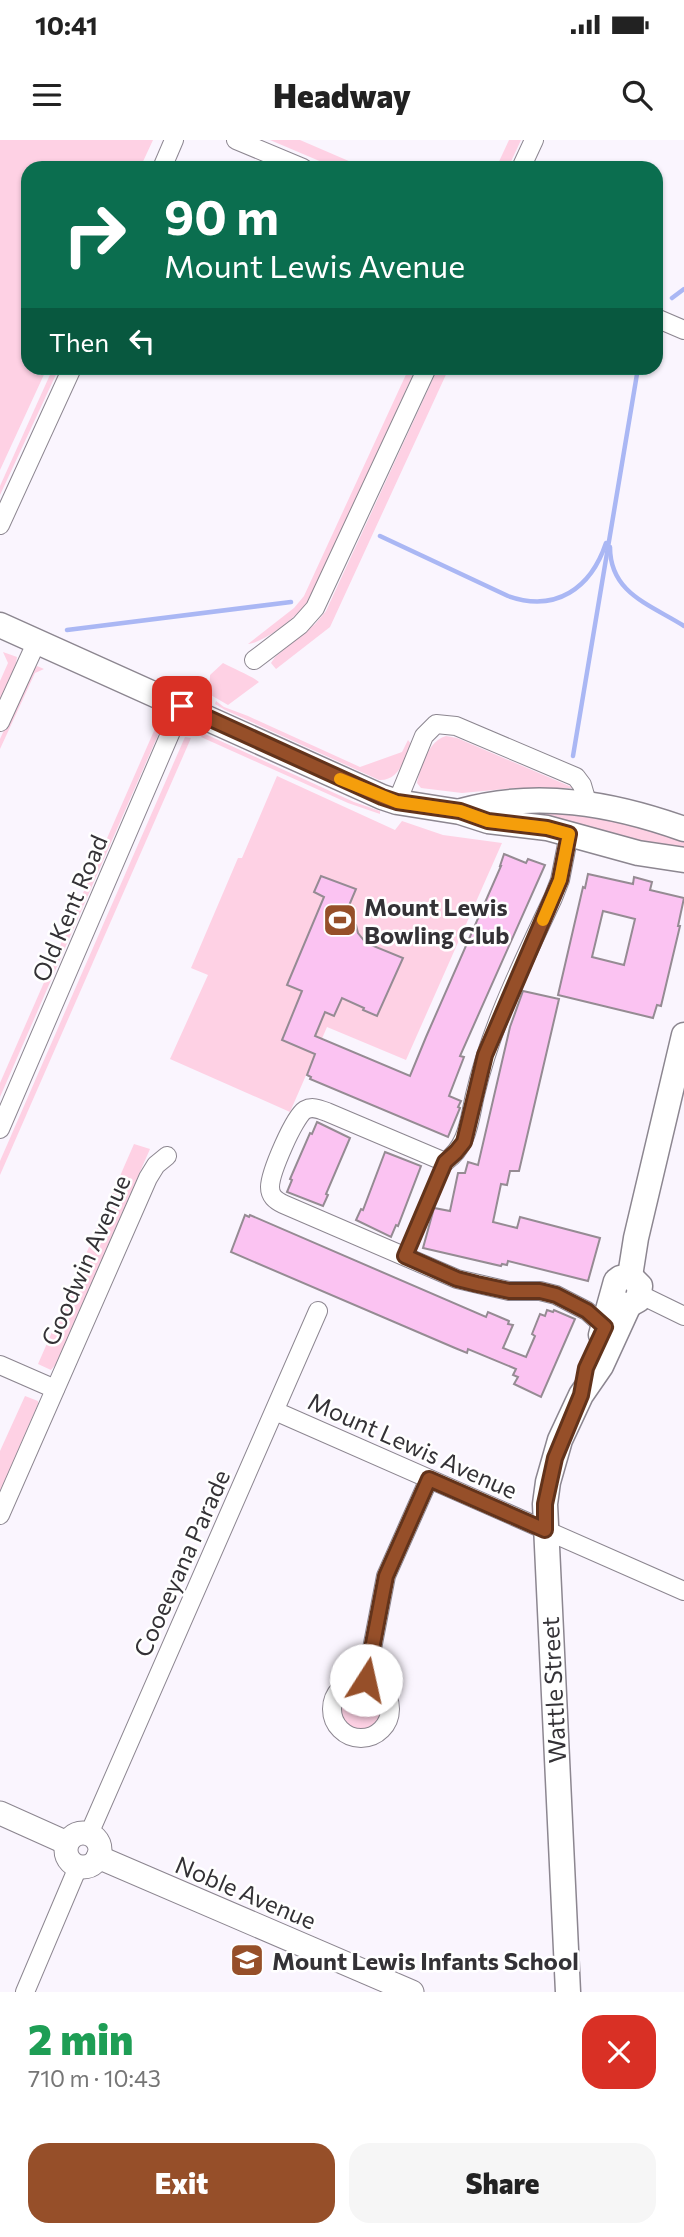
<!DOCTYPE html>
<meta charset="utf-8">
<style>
body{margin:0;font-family:Commissioner,sans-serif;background:#f6f6f6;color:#222;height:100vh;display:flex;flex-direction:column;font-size:26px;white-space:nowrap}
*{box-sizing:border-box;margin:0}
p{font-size:23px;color:#767676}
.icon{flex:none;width:38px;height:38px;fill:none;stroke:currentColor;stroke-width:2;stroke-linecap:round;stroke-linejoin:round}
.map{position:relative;height:1852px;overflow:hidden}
.details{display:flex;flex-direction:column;background:#fff;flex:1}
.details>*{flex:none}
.guide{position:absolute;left:21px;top:21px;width:642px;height:214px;border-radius:21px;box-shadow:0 2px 5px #0004;background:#0b6e4f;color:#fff;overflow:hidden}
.pin{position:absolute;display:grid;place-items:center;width:60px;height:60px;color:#fff;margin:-30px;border-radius:14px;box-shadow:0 4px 10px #0006}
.me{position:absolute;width:77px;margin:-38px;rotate:10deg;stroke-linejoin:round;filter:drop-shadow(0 0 5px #0008)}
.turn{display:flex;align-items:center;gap:24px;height:147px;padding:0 28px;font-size:32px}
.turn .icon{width:91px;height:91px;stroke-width:2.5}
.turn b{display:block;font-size:49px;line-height:60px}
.then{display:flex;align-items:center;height:66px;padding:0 28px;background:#0003;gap:14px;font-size:26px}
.round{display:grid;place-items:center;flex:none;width:74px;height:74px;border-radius:21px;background:#f6f6f6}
.head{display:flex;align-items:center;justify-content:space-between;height:119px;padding:0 28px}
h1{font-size:42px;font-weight:800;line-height:52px;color:#1e9e55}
.action{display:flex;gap:14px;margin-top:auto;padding:14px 28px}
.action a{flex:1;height:80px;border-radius:21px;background:#964f29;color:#fff;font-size:28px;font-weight:800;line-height:80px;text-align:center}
.action a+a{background:#f6f6f6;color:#222}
.status{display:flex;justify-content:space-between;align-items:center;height:49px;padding:0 35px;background:#fff;direction:ltr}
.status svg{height:19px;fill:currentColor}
header{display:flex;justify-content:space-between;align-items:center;height:91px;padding:0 28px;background:#fff;font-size:32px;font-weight:800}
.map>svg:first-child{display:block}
.green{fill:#fed1e4}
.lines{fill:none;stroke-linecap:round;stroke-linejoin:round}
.stream{stroke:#aab7f4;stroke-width:4.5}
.building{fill:#fbc3f2;stroke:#958b93;stroke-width:2;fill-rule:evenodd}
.service-casing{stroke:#8c8690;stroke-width:11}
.minor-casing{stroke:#8c8690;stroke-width:20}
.tertiary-casing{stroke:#8c8690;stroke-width:25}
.secondary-casing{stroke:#8c8690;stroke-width:27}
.service{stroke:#fff;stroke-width:9}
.minor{stroke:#fff;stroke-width:18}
.tertiary{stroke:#fff;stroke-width:23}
.secondary{stroke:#fff;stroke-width:24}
.route-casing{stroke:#62331b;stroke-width:18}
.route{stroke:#964f29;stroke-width:12}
.slow{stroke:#f59e0b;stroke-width:12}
.labels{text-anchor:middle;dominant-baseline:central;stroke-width:5;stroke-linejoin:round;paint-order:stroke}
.poi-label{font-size:24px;font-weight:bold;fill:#343236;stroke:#fff;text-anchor:start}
.street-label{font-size:24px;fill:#343236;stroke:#fff}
</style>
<div class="status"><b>10:41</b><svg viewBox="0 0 49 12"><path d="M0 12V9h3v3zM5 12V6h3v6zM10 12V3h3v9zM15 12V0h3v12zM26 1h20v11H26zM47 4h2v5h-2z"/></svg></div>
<header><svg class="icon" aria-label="menu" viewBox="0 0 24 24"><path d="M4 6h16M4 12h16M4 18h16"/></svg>Headway<svg class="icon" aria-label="search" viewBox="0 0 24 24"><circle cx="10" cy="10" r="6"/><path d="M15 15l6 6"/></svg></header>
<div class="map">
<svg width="684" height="1852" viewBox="0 0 684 1852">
<rect width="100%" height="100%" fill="#faf5fe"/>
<g class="green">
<polygon points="0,0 153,0 140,28 28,28 28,228 47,228 0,330"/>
<polygon points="270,0 300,0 365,28 336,28"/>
<polygon points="509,0 521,0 508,28 496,28"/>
<polygon points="53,228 59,228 0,355 0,346"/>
<path d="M409,228H416L309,460C299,475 266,502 248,504L294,468L304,456Z"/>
<polygon points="438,228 449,228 330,487 276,529 271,523 275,517 315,484 326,471"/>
<polygon points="3,512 17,517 16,523 0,562 0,541 8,523"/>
<path d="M223,523C234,529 250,535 259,542L228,565L209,554L210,535Z"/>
<polygon points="37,526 44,529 35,533 0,609 0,599 28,538"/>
<path d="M216,561L224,567L248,576L360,627L402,612L408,600L411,604C404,620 399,641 379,640L225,570L215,564Z"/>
<polygon points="157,584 161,587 158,595 0,957 0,943"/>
<polygon points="203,593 354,662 380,671 380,674 348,663 201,597"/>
<path d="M446,596L457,598L574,648H515L462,653L421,648L417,643C420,627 429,600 446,596Z"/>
<polygon points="185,597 191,598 0,1035 0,1021"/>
<polygon points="277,636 395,690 402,681 443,695 502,703 406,920 327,887 290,972 170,919 208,835 191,828 238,718 242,718"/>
<polygon points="507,671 578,671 684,697 684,715"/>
<polygon points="134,1004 150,1009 56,1224 51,1230 38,1224"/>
<polygon points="25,1256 38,1261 38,1264 0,1352 0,1311"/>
<circle cx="361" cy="1570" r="21"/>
</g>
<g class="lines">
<g class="stream">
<polyline points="672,158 684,149"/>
<path d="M380,396L508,456C556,473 591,448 606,403"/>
<path d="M610,407C610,453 649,464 684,486"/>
<polyline points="67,490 291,462"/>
<polyline points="573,616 638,228"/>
</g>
</g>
<g class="building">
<polygon points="504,714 526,723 528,719 545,725 460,916 464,917 449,956 461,961 458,967 460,968 448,997 310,939 311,937 307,935 315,914 282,900 302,851 287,845 324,757 314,752 321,736 356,749 345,775 356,785 358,793 366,803 403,818 377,876 363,870 364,868 342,858 334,876 325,872 315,896 410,936 426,897 501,726 500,726"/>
<path d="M588,734L633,744L634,737L652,742L650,750L684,758L678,786H680L661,866L657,865L653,878L558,855L583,747L585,748ZM603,771L635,779L624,825L592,817Z"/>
<polygon points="523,851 559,859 519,1031 510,1031 507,1045 501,1044 493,1082 517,1088 520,1077 600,1098 588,1141 508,1121 507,1125 502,1124 501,1126 423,1108 434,1068 450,1071 458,1033 465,1033 468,1022 478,1025 510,887"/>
<polygon points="317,982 350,998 326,1054 328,1055 323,1066 287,1052 292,1040 290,1039 310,993 312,994"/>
<polygon points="385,1012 421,1026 398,1086 396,1085 391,1097 356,1080 361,1069 363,1070"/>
<polygon points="245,1075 249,1077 250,1075 486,1177 488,1172 509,1181 508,1184 513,1185 503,1208 526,1217 535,1196 532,1194 540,1174 545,1176 547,1170 553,1172 554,1170 575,1179 541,1257 514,1244 518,1237 513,1235 516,1229 468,1209 467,1213 455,1208 231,1112"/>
</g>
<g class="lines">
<g class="service-casing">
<polyline id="service" points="405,1116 445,1022"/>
</g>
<g class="minor-casing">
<g id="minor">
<polyline points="236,0 303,28"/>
<polyline points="162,28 174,0"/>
<polyline points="521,28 534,0"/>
<polyline points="656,178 684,190"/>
<polyline points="0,385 72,228"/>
<polyline points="254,520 300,485 315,468 427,228"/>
<polyline points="0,582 37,501"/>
<polyline points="397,662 424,596 436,584 456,586 576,637 582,645 587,662"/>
<path d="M569,694L560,740L553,758C523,822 491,886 475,955C469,981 468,1006 445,1022L327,972C319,969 312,966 305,970C294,977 270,1033 270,1047C270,1056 275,1060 283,1064L457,1139L509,1151H540L556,1155L587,1171L605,1187"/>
<polyline points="0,989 182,566"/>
<polyline points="641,1155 684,1176"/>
<polyline points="0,1225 55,1249"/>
<polyline points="275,1271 684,1451"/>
<polyline points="0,1375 148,1038 156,1025 167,1016"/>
<circle cx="361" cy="1569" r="29"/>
<polyline points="366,1540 386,1436 429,1339"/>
<polyline points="89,1694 318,1171"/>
<polyline points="25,1852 78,1727"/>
</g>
</g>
<g class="tertiary-casing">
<g id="tertiary">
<polyline points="0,1673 67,1703"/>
<circle cx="83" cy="1710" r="17"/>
<polyline points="98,1717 412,1852"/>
</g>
</g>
<g class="secondary-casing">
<g id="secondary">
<polyline points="0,485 382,657 397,662 460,672 488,681 547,688 638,713 684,720"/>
<path d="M461,671C537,650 611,663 684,689"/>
<polyline points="630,1136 636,1098 684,895"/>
<polyline points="601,1195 616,1141 620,1138 630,1136 640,1146 638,1160 629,1165 619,1164 613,1156"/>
<polyline points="568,1852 545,1364 548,1342 560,1300 581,1255 601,1226 629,1165"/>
</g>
</g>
<use href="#service" class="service"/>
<use href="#minor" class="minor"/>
<use href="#tertiary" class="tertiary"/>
<use href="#secondary" class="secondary"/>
</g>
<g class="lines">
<g class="route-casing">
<polyline id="route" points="182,566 382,657 397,662 460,671 488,681 547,688 569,694 560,740 485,915 464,1002 456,1012 445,1022 405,1116 457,1139 477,1144 509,1151 540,1151 556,1155 587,1171 605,1187 586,1228 581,1255 555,1318 545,1364 545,1390 429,1339 386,1436 366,1540"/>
</g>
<use href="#route" class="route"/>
<polyline class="slow" points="340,639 397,662 460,671 488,681 547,688 569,694 560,740 543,780"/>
</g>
<defs>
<g id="stadium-square" transform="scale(1.75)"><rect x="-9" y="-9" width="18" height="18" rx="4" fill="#964f29" stroke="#fff"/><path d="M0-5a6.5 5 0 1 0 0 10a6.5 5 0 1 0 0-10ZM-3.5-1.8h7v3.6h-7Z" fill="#fff"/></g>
<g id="school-square" transform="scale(1.75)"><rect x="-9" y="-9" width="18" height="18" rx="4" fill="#964f29" stroke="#fff"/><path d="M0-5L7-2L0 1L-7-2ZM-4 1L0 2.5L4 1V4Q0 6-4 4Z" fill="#fff"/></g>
</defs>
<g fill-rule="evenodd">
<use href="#stadium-square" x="340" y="780"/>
<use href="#school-square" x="247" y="1820"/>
</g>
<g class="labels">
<g class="poi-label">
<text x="364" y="766">Mount Lewis<tspan x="364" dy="28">Bowling Club</tspan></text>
<text x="272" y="1820">Mount Lewis Infants School</text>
</g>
<g class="street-label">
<text transform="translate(69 768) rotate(-67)">Old Kent Road</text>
<text transform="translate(85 1120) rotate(-66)">Goodwin Avenue</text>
<text transform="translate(413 1305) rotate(24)">Mount Lewis Avenue</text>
<text transform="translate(181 1423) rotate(-66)">Cooeeyana Parade</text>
<text transform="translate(553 1550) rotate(-93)">Wattle Street</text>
<text transform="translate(246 1752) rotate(23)">Noble Avenue</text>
</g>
</g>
</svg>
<div class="pin" style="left:182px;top:566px;background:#d93025"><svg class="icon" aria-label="arrive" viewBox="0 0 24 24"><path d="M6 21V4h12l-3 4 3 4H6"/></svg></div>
<svg class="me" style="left:366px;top:1540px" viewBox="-20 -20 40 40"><circle r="19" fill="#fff"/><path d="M0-13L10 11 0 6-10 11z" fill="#964f29"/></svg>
<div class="guide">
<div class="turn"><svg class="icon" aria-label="right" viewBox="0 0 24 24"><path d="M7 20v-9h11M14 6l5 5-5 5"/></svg><div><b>90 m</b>Mount Lewis Avenue</div></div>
<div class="then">Then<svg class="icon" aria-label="left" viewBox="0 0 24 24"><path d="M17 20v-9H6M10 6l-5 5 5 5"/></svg></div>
</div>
</div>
<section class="details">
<div class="head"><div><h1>2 min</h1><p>710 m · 10:43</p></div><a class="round" style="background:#d93025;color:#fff"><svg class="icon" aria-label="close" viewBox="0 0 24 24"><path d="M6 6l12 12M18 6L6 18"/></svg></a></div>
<div class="action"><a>Exit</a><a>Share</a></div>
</section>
